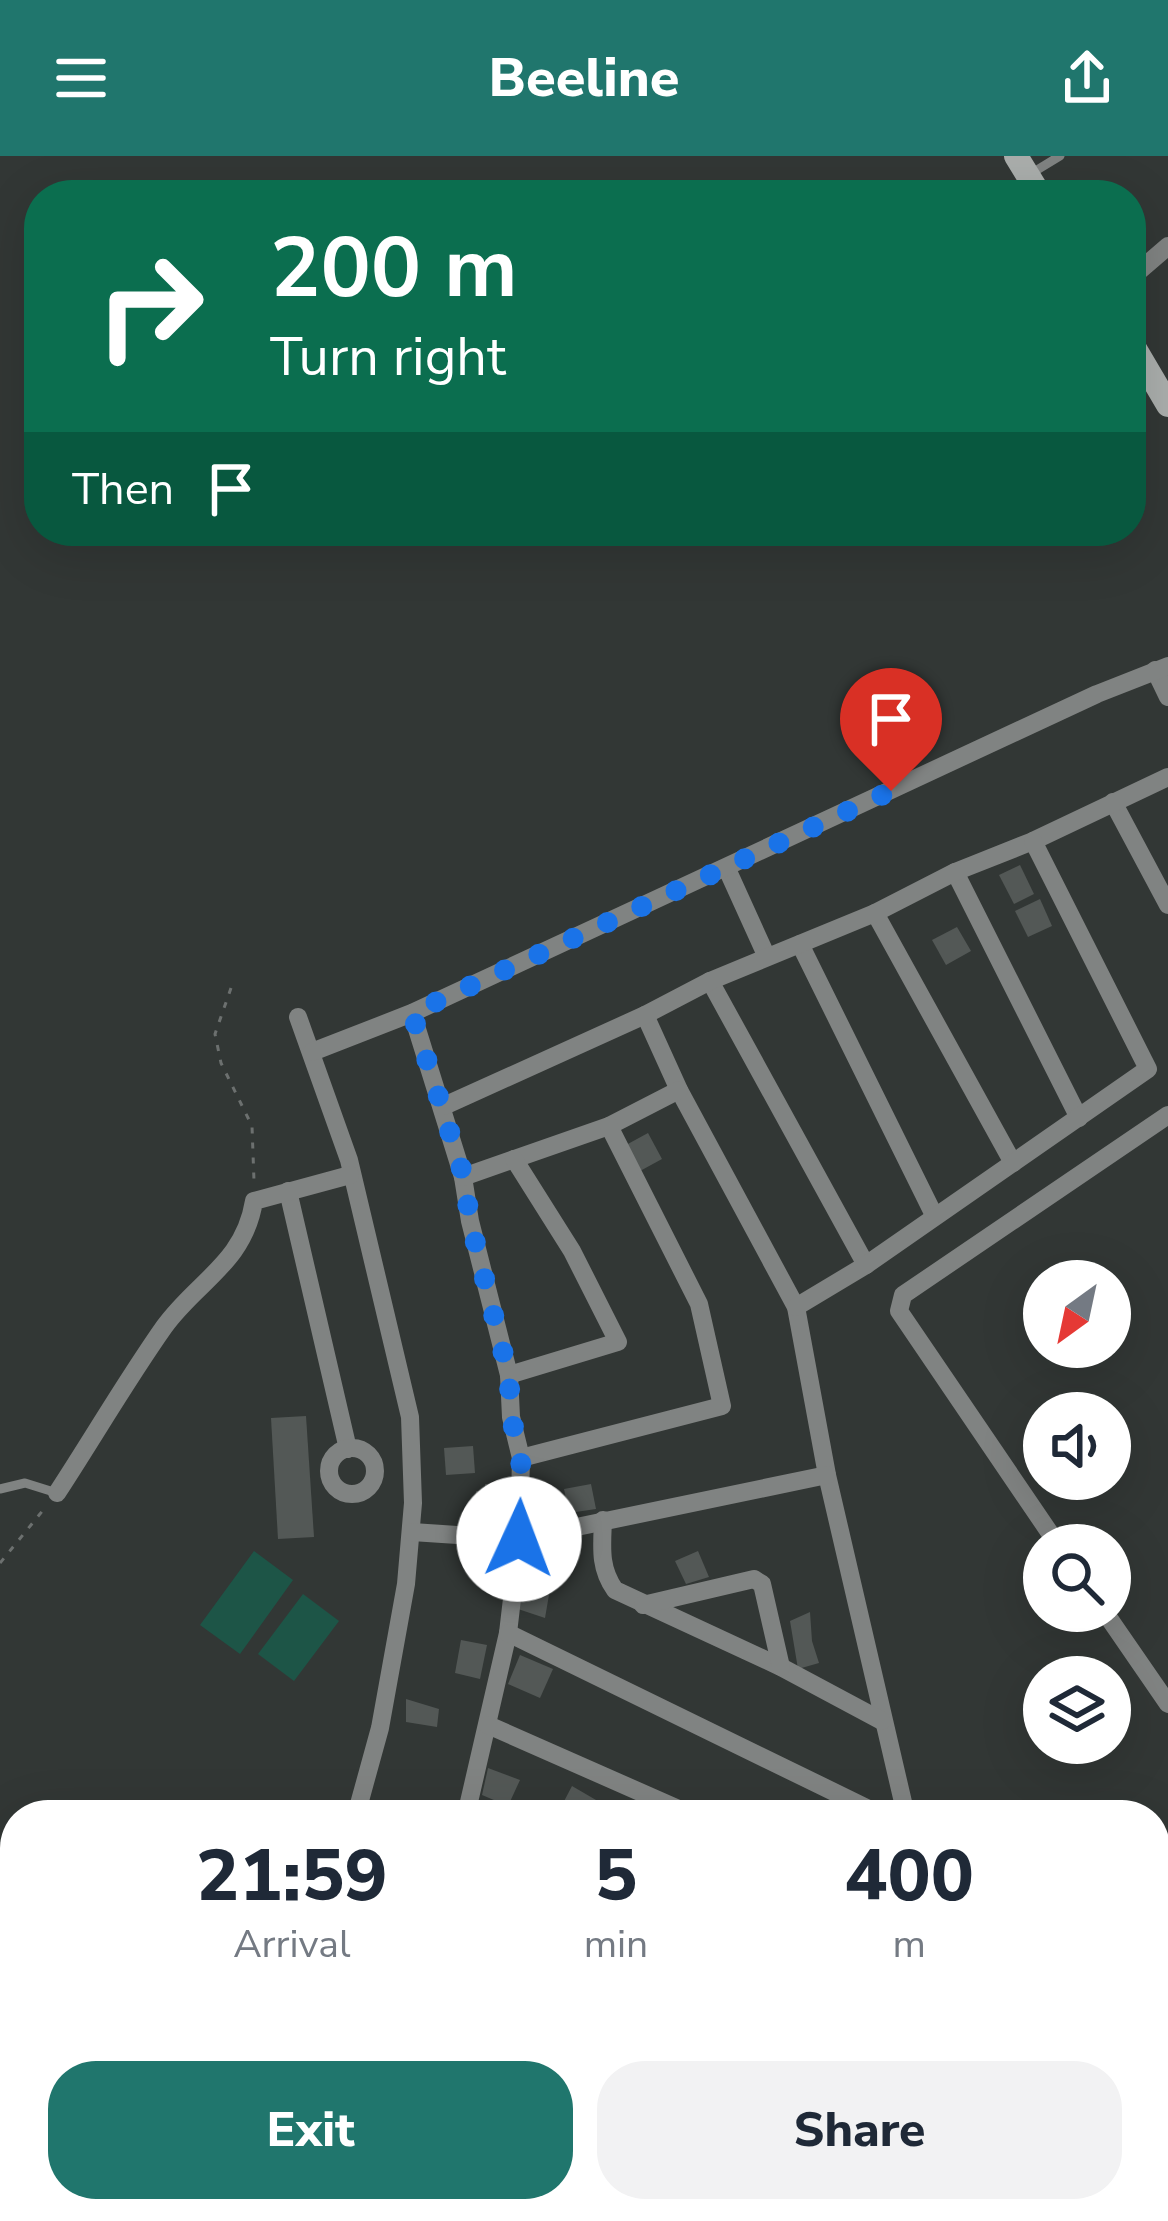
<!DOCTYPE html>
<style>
body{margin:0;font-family:"Nunito Sans",sans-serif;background:#f2f2f3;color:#1f2937;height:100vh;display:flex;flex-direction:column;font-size:45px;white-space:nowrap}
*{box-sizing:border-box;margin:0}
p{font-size:39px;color:#747a83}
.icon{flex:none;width:66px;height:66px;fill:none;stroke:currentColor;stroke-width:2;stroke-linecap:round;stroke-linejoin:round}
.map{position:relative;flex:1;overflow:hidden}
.panel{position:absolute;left:0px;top:1644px;width:1170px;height:423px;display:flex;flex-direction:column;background:#fff;border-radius:48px 48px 0 0;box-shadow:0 12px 48px #0002}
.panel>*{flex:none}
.guide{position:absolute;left:24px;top:24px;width:1122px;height:366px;border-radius:48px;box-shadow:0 12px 48px #0002;background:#0b6e4f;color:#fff;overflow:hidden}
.needle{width:78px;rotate:213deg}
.fabs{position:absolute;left:1023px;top:1104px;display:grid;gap:24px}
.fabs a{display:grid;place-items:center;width:108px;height:108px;border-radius:50%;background:#fff;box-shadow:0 12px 48px #0002;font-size:60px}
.pin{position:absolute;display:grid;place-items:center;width:102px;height:102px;color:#fff;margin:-123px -51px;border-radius:50% 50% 50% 0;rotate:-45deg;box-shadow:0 0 12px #0007}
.pin .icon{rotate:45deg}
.me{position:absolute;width:132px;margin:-66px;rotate:2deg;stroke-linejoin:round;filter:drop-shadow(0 0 9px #0008)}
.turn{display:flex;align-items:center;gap:42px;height:252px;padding:0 48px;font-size:54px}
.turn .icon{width:156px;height:156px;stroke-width:2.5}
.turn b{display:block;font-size:84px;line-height:102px}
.then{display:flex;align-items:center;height:114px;padding:0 48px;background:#0003;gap:24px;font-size:45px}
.eta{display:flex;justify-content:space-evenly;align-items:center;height:204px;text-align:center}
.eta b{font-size:72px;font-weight:800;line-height:84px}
.primary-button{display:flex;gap:24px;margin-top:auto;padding:24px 48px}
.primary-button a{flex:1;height:138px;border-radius:48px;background:#20766d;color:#fff;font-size:48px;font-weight:800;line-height:138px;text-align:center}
.primary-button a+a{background:#f2f2f3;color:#1f2937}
header{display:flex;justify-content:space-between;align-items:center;height:156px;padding:0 48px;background:#20766d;color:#fff;font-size:54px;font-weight:800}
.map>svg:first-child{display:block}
.green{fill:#1d5547}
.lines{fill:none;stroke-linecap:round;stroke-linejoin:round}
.stream{stroke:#001f17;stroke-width:6}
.building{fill:#535856}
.path{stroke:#6c706f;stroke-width:3;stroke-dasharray:6 9;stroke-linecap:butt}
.lane{stroke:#808382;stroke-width:9}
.street{stroke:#808382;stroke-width:18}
.secondary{stroke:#aaaeac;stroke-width:24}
.route{stroke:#1a73e8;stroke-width:21;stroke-dasharray:0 37.8}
</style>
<header><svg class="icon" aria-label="menu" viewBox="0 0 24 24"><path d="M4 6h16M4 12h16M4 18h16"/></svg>Beeline<svg class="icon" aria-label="share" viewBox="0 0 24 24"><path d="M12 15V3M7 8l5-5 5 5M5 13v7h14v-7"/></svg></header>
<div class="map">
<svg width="1168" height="2065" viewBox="0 0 1168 2065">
<rect width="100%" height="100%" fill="#323735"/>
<g class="green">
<polygon points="254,1395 293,1424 240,1498 200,1469"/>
<polygon points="303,1438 339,1465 294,1525 258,1498"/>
</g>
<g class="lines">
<g class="stream">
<polyline points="0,1840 15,1849"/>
<polyline points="394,2052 422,2065"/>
</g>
</g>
<g class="building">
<polygon points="1020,709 1034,738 1014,748 999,719"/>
<polygon points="1040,743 1052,770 1028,781 1015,755"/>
<polygon points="957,771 971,795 946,809 932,784"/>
<polygon points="648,977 662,1003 640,1015 626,989"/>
<polygon points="306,1260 314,1381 278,1383 271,1262"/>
<polygon points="473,1290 475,1317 446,1319 444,1292"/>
<polygon points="485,1328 498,1328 499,1356 485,1356 486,1349 476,1349 476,1335 485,1335"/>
<polygon points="591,1328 596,1353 569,1357 564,1333"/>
<polygon points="698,1395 709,1421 686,1428 675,1405"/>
<polygon points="525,1425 550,1433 545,1462 518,1453"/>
<polygon points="810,1456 812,1485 819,1507 798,1513 790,1465"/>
<polygon points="461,1484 487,1489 480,1523 455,1517"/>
<polygon points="520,1499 553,1513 540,1542 508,1528"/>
<polygon points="406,1543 439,1553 437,1571 406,1566"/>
<polygon points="488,1612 520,1624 508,1650 482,1639"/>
<polygon points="572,1630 596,1644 591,1659 570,1659 560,1653"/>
</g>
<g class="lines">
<g class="path">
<polyline points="231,832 215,878 221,907 252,970 254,1025"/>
<polyline points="0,1407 44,1353"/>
</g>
<g class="lane">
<polyline points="1032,17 1060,0"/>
<polyline points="0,1333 25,1327 57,1337"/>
</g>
<g class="street">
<polyline points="1131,122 1168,90"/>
<polyline points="1155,514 1168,541"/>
<polyline points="1113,646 1168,749"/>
<polyline points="727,713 766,799"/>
<polyline points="955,716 1079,962"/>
<polyline points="875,757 1013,1007"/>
<polyline points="800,788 934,1059"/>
<polyline points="710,825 866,1109"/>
<polyline points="412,857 463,1021 470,1065 509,1219 511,1261 521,1302 519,1383 508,1477 466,1659"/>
<polyline points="645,859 679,934 796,1151 827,1319 906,1659"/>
<polyline points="298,861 349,1004 410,1261 413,1347 406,1428 380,1572 356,1659"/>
<polyline points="312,896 412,857 1097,538 1168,510"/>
<polyline points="444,950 645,859 710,825 875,757 955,716 1033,685 1168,621"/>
<polyline points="463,1021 609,970 679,934"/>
<polyline points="288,1035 348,1293"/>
<polyline points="796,1151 866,1109 1148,913 1033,685"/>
<polyline points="509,1219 618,1186 572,1095 514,1003"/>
<circle cx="352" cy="1315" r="23"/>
<polyline points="521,1302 722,1250 699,1148 609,970"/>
<path d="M57,1337C93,1282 126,1225 164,1171C197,1125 244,1107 254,1045L350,1019"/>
<path d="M603,1364C602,1390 599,1412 615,1434L781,1511L882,1565"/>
<polyline points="412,1376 519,1383 827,1319"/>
<polyline points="1058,1389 899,1155 903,1139 1168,959"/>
<polyline points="643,1449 754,1423 762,1428 781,1511"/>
<polyline points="1104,1455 1168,1548"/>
<polyline points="508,1477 881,1659"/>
<polyline points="488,1569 692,1659"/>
<polyline points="1155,1892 1168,1883"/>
<polyline points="1155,1995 1168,1986"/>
<polyline points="1155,2014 1168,2013"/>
<polyline points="531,2052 559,2065"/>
<polyline points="719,2052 742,2065"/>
<polyline points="876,2052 899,2065"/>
<polyline points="947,2052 949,2065"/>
<polyline points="1029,2052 1031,2065"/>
<polyline points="181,2065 187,2052"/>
</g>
<g class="secondary">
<polyline points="1016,0 1040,39"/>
<polyline points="1131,186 1168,249"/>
</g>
</g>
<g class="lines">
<polyline class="route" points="519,1383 521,1301 511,1261 509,1220 470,1065 464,1021 412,857 891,635"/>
</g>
</svg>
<div class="fabs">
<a><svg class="needle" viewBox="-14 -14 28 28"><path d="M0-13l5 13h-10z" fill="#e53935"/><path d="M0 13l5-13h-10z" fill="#747a83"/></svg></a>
<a><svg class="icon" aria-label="sound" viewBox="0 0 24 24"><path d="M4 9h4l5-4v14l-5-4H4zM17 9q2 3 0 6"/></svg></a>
<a><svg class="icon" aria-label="search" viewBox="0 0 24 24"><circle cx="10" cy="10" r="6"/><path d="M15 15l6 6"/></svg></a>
<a><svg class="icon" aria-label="layers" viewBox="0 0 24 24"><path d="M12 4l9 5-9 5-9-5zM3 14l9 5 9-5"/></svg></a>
</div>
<div class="pin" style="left:891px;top:635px;background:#d93025"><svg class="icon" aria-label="arrive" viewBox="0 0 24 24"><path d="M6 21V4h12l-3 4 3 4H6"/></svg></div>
<svg class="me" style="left:519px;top:1383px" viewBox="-20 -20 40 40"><circle r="19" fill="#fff"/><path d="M0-13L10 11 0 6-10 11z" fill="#1a73e8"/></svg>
<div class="guide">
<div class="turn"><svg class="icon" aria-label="right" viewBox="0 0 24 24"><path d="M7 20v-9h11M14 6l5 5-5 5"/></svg><div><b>200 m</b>Turn right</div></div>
<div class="then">Then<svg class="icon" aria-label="arrive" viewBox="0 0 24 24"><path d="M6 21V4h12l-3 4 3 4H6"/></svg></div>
</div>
<section class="panel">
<div class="eta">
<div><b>21:59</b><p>Arrival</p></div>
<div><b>5</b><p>min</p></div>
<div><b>400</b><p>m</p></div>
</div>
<div class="primary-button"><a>Exit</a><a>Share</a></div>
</section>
</div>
